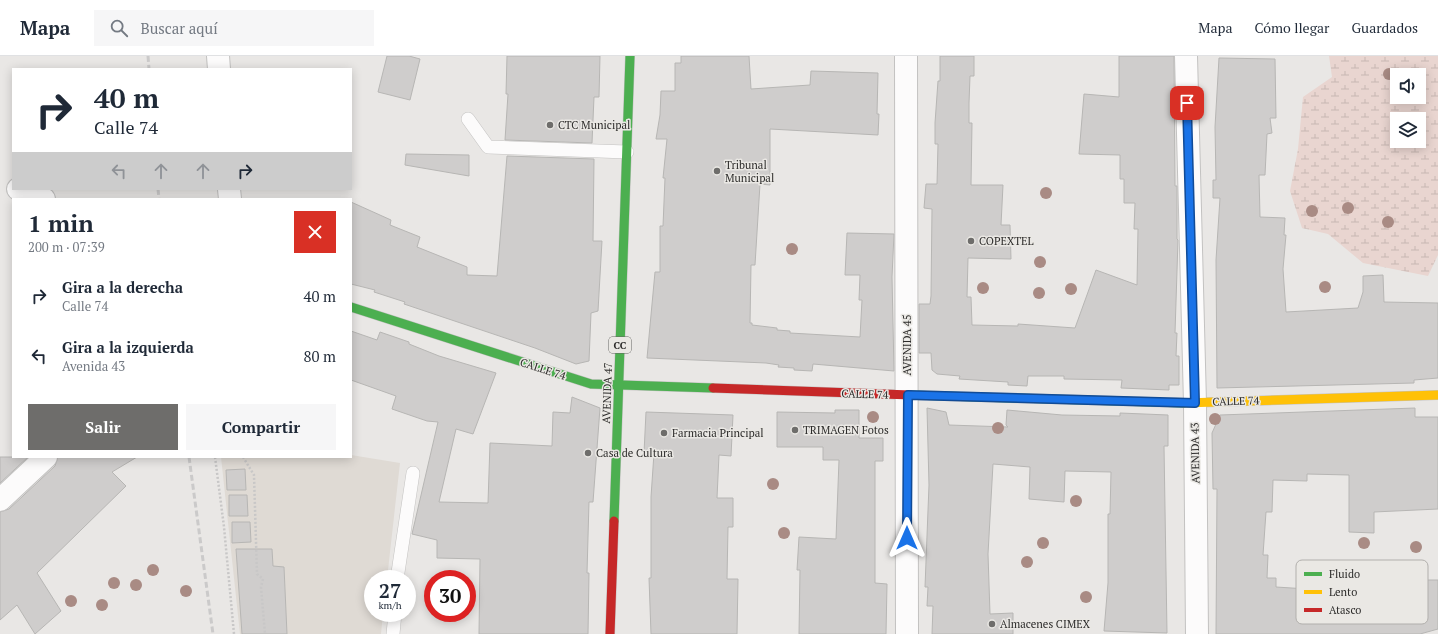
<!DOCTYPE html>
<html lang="es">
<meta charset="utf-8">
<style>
body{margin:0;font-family:"PT Serif",serif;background:#f6f6f7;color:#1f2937;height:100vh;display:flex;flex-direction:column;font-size:15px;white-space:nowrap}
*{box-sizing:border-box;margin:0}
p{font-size:13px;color:#747a83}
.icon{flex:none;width:22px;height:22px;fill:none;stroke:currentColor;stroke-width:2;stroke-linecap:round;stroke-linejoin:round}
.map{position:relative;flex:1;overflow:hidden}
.panel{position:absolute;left:12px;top:142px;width:340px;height:260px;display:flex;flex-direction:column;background:#fff;border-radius:0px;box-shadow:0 2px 10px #0003}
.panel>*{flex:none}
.guide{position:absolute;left:12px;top:12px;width:340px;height:122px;border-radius:0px;box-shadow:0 2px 10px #0003;background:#fff;color:#1f2937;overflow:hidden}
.controls{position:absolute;left:1390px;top:12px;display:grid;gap:8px}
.controls a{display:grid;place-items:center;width:36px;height:36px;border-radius:0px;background:#fff;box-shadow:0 2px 10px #0003;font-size:20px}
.speed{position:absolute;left:364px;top:514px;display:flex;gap:8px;font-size:20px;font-weight:700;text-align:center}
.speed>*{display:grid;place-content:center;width:52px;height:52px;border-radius:50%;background:#fff;box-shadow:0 2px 10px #0003;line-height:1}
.speed small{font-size:10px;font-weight:400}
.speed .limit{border:6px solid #d22;background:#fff;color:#111}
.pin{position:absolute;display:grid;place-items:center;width:34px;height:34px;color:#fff;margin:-17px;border-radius:8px;box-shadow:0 2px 6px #0006}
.me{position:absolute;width:44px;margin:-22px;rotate:0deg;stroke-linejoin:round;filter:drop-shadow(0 0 3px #0008)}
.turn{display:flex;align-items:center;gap:14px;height:84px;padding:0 16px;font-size:18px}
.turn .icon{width:52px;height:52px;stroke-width:2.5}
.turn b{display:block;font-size:28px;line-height:34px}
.lanes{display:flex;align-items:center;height:38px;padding:0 16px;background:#0003;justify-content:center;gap:20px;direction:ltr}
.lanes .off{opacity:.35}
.round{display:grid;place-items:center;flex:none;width:42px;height:42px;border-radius:0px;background:#f6f6f7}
.summary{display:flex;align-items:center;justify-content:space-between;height:68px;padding:0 16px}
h1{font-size:24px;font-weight:600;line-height:30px}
.button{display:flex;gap:8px;margin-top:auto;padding:8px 16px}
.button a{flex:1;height:46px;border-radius:0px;background:#6e6d6b;color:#fff;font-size:16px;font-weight:600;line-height:46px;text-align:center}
.button a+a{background:#f6f6f7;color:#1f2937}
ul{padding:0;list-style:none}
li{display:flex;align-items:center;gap:12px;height:60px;padding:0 16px}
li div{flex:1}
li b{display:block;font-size:15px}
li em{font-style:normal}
header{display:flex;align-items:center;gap:24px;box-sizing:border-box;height:56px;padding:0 20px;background:#fff;border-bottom:1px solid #e0e1e3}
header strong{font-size:19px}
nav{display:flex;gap:22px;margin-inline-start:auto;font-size:14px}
.search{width:280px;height:36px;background:#f6f6f7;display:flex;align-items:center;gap:10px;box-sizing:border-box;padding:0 14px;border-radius:0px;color:#747a83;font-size:15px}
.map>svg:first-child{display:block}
.built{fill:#dfdad4}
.wetland{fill:url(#wetland-marsh);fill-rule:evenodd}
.building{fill:#cfcdcc;stroke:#b7b6b4}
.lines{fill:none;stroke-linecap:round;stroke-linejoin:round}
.lane-casing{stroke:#c3c2c1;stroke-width:14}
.street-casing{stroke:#c3c2c1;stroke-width:24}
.fast-casing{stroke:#c3c2c1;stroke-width:10}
.slow-casing{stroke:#c3c2c1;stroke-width:10}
.jam-casing{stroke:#c3c2c1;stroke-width:10}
.path{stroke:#c8c7c7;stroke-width:2.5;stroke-dasharray:2 2;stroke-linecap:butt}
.lane{stroke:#fcfbfb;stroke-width:13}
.street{stroke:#fcfbfb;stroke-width:22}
.fast{stroke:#4caf50;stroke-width:9}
.slow{stroke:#ffc107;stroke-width:9}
.jam{stroke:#c62828;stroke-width:9}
.rail{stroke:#cbcaca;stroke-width:3;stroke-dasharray:6 3;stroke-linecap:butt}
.tree{fill:#a98b84}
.route-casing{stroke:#114b97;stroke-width:10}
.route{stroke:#1a73e8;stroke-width:7}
.poi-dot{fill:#6e6d6b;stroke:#eae8e4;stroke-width:1.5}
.labels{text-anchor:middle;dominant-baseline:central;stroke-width:3;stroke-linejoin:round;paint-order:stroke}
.shield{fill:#eae8e4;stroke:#656462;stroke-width:1}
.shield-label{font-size:10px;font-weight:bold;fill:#2c2b2a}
.poi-label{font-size:11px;fill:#2c2b2a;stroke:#eae8e4;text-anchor:start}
.street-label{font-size:11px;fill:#2c2b2a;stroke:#eae8e4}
.key{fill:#eae8e4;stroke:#b1afac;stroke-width:1}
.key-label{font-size:11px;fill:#2c2b2a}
</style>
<header>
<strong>Mapa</strong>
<div class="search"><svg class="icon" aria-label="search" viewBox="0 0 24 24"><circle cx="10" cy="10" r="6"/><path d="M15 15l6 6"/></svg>Buscar aquí</div>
<nav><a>Mapa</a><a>Cómo llegar</a><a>Guardados</a></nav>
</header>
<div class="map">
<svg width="1438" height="578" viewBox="0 0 1438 578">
<defs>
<pattern id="wetland-marsh" width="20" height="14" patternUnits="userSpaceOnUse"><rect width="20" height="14" fill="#e9d5d0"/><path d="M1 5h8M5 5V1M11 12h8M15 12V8" fill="none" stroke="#c8b7b3"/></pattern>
</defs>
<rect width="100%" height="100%" fill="#e9e7e5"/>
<polygon class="built" points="351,399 400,407 387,523 373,523 373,557 383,557 381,578 240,578 221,401 351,401"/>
<path class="wetland" d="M1329,0H1438V199L1428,220L1363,207L1328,178L1302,172L1290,135L1298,93L1303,41L1332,21ZM1397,19H1419V41H1397ZM1397,63H1419V85H1397Z"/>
<g class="building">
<polygon points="387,0 409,0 420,3 410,44 378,36"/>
<polygon points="507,0 600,0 599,41 594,41 592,87 505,84 508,38 506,38"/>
<polygon points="681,0 749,0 751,33 810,29 811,15 878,17 877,58 879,58 878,79 770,73 770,129 760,128 755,209 751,209 750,267 752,267 752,269 777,272 777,274 790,275 790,277 860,281 862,244 859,244 860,219 845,219 847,177 894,178 892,221 894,315 813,308 812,315 794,314 794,312 778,311 779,309 766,307 647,302 655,216 660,216 660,170 663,170 665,122 663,122 667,83 656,83 660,59 661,35 675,35 675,7 681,7"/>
<polygon points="940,0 974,0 974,20 970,20 969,47 969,67 972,67 971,129 1003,129 1001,169 1010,169 1011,203 968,202 967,241 971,241 972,269 1018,270 1018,268 1075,272 1096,214 1137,229 1138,173 1134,173 1135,147 1124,147 1124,123 1120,123 1120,99 1079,98 1084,38 1119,41 1119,0 1174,0 1175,130 1177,130 1177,183 1178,184 1175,277 1177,277 1176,300 1179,300 1179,329 1169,329 1169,334 1121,332 1122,324 1064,323 1064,320 1028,320 1027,330 1008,329 1008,326 959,323 960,320 937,318 932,314 931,297 919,297 919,248 930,248 931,240 932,153 924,152 926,128 937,128 938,88 935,88 935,67 938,25 940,25"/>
<polygon points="1219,2 1275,3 1276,62 1270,62 1272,77 1267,78 1265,119 1259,119 1260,161 1285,162 1284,179 1286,179 1283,213 1286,256 1358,252 1363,236 1363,220 1383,219 1384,246 1438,247 1438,322 1414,324 1414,327 1217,332 1216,204 1220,142 1213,142 1213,124 1216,124 1215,71"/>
<polygon points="406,98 469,99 469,120 405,109"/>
<polygon points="507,100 594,103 593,185 602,185 598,255 591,257 589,305 576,308 535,292 404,248 405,246 374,236 375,234 351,228 351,146 391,164 390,169 420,181 417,191 467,211 467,219 497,220"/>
<polygon points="351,275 377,284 380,276 409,286 409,288 439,300 496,317 473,378 456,373 439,446 488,447 490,387 552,390 553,356 570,357 572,341 600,352 593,446 589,446 587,517 589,517 588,578 479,578 480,503 437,502 437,484 412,478 438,366 427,365 392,353 396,340 351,324"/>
<polygon points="927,352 946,356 949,369 1008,371 1006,369 1007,354 1062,359 1120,360 1120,357 1168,359 1168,390 1164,390 1167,577 1104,575 1108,527 1108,458 1110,458 1111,416 1065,415 1064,446 1029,443 1030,411 993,408 988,498 990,558 1013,557 1013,578 932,578 933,550 927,550 928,531 925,531 929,429"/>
<polygon points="1415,352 1415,361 1438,361 1438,453 1374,456 1374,477 1349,476 1349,419 1307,418 1307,425 1273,424 1272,456 1266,456 1263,499 1268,499 1267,522 1276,522 1276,531 1323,534 1379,525 1379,523 1407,521 1407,524 1438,524 1438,573 1420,578 1216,578 1217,433 1213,433 1212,377 1220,359"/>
<polygon points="835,354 859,354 859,382 883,382 883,405 875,405 875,527 887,528 886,578 799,578 800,514 797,514 799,481 836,483 839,404 823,404 823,391 777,391 777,356 835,357"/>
<polygon points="646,356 733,359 731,400 719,399 717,442 733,442 733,471 728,471 727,523 738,523 737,578 651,578 649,522 651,522 651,441 654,397 644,397"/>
<polygon points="0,401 28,401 0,427"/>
<polygon points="58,401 137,401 112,416 126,430 37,517 61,555 35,578 17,549 0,564 0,456 9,453 55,410"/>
<polygon points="245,413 246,434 227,434 226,414"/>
<polygon points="229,439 247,439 248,460 229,460"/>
<polygon points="232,466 250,466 251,486 232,487"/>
<polygon points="236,493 272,493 273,510 284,511 287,578 242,578"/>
</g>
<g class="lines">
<g class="lane-casing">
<g id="lane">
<polyline points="468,63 488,91 627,96"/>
<polyline points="397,523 413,417"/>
<polyline points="393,578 395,557"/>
</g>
</g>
<g class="street-casing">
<g id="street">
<polyline points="218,0 219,13"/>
<polyline points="906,0 907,578"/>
<polyline points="1186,0 1195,347 1197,578"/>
<polyline points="18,133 44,143"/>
<polyline points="229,133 230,143"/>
<polyline points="0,444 46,401"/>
</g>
</g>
<g class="fast-casing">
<g id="fast">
<polyline points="351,251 591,328 713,332"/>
<polyline points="911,339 1184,347"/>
<polyline points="614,465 630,0"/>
</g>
</g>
<g class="slow-casing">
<polyline id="slow" points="1184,347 1438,339"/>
</g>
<g class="jam-casing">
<g id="jam">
<polyline points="713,332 911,339"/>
<polyline points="610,578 614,465"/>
</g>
</g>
<g class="path">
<polyline points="215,401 224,471 234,578"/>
<polyline points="243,401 254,419 257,518 263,523 261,531 265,578"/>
</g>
<use href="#lane" class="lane"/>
<use href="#street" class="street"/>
<use href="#fast" class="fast"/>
<use href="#slow" class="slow"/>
<use href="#jam" class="jam"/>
<g class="rail">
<polyline points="148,0 149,13"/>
<polyline points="158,133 159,143"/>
<polyline points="189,401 213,578"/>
</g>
</g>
<g class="tree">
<circle cx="1389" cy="18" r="6"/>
<circle cx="1046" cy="137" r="6"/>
<circle cx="1348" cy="152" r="6"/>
<circle cx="1312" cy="155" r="6"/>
<circle cx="1388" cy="166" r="6"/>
<circle cx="792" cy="193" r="6"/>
<circle cx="1040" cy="206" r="6"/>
<circle cx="1325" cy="231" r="6"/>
<circle cx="983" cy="232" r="6"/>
<circle cx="1071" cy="233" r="6"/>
<circle cx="1039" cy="237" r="6"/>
<circle cx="873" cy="361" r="6"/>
<circle cx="1215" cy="363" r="6"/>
<circle cx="998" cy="372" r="6"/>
<circle cx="773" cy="428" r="6"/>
<circle cx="1076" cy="445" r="6"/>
<circle cx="784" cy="477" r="6"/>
<circle cx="1043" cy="487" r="6"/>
<circle cx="1364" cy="487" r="6"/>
<circle cx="1416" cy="491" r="6"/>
<circle cx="1027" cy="506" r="6"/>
<circle cx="153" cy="514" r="6"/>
<circle cx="114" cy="527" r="6"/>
<circle cx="136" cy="529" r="6"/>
<circle cx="186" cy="535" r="6"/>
<circle cx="1086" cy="541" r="6"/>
<circle cx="71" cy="545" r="6"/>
<circle cx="102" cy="549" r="6"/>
</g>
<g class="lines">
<g class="route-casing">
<polyline id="route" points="907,482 908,339 1195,347 1187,47"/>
</g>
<use href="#route" class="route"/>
</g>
<g class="poi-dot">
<circle cx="550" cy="69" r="4"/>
<circle cx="717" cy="115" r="4"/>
<circle cx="971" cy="185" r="4"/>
<circle cx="795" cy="374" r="4"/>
<circle cx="664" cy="377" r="4"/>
<circle cx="588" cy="397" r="4"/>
<circle cx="992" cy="568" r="4"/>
</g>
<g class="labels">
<rect class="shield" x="609" y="281" width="22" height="16" rx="3"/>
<g class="shield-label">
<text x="620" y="289">CC</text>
</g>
<g class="poi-label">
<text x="558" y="69">CTC Municipal</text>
<text x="725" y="109">Tribunal<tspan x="725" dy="13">Municipal</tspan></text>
<text x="979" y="185">COPEXTEL</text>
<text x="803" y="374">TRIMAGEN Fotos</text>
<text x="672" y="377">Farmacia Principal</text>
<text x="596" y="397">Casa de Cultura</text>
<text x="1000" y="568">Almacenes CIMEX</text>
</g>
<g class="street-label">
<text transform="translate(907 289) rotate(-90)">AVENIDA 45</text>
<text transform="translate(543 313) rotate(18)">CALLE 74</text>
<text transform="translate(607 337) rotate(-88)">AVENIDA 47</text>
<text transform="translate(865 338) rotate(2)">CALLE 74</text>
<text transform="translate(1236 345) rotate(-2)">CALLE 74</text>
<text transform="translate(1195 397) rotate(-91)">AVENIDA 43</text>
</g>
</g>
<rect x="1296" y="504" width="132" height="64" rx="6" class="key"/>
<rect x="1304" y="516" width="18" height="4" fill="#4caf50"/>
<rect x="1304" y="534" width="18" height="4" fill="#ffc107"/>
<rect x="1304" y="552" width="18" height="4" fill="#c62828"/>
<g class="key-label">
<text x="1329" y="522">Fluido</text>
<text x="1329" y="540">Lento</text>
<text x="1329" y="558">Atasco</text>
</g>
</svg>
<div class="controls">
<a><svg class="icon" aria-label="sound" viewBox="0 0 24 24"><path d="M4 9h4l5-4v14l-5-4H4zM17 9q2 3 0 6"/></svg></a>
<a><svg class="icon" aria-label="layers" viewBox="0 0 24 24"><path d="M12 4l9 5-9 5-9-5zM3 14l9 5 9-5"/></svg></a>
</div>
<div class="speed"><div>27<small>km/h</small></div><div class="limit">30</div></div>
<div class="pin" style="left:1187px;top:47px;background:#d93025"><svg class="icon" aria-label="arrive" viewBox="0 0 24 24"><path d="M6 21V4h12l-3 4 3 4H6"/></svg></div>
<svg class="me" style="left:907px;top:482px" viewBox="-20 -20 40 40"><path d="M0-17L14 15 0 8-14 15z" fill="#1a73e8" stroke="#fff" stroke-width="4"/></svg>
<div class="guide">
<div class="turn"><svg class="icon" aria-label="right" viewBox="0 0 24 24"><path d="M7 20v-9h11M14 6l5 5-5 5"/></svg><div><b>40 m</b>Calle 74</div></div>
<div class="lanes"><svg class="icon off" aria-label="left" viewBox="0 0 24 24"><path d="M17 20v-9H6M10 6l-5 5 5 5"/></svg><svg class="icon off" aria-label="ahead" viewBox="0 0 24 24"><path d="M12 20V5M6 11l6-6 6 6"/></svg><svg class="icon off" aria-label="ahead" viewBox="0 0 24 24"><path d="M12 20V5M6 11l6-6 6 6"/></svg><svg class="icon" aria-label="right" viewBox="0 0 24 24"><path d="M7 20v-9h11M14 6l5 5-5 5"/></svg></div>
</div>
<section class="panel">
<div class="summary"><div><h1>1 min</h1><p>200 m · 07:39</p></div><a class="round" style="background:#d93025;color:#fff"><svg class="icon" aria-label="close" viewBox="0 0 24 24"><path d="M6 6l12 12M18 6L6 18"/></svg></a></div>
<ul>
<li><svg class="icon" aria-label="right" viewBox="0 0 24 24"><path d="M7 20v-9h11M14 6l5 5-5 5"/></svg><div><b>Gira a la derecha</b><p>Calle 74</p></div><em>40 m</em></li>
<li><svg class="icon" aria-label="left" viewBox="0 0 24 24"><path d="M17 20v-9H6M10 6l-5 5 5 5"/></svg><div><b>Gira a la izquierda</b><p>Avenida 43</p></div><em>80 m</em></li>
</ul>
<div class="button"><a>Salir</a><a>Compartir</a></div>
</section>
</div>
